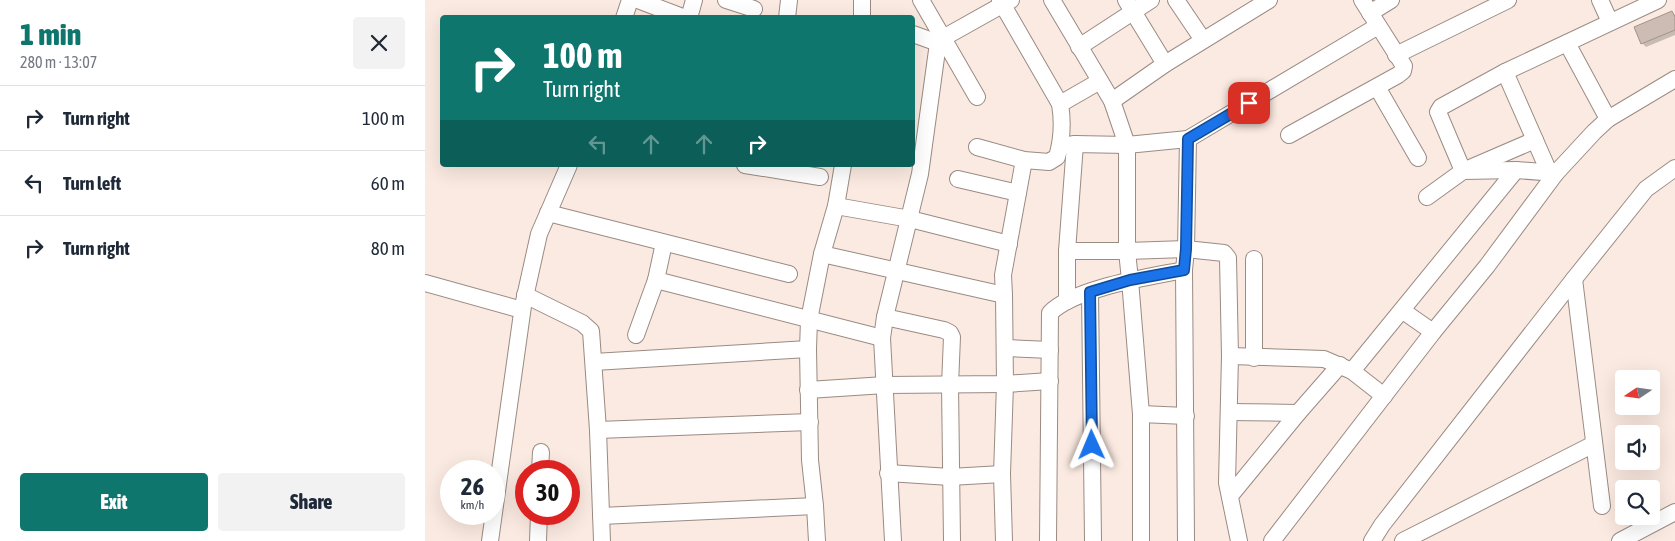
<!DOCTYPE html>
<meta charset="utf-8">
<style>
body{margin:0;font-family:"Asap Condensed",sans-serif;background:#f2f2f3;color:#1f2937;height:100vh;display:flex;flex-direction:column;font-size:19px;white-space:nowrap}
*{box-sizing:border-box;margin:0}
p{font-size:16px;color:#747a83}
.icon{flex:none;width:28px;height:28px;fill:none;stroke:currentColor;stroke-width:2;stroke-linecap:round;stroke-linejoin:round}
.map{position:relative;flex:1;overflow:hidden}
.drawer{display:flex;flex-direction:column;background:#fff;width:425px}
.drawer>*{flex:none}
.top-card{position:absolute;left:15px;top:15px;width:475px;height:152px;border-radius:5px;box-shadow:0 5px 20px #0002;background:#0f766e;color:#fff;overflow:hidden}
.needle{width:32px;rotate:257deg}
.buttons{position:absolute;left:1190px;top:370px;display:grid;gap:10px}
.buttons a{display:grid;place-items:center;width:45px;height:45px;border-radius:5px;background:#fff;box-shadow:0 5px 20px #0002;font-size:25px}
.speed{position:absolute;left:15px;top:460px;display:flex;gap:10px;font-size:25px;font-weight:700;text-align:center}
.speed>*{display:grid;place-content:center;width:65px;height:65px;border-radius:50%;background:#fff;box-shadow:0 5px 20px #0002;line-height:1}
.speed small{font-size:12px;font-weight:400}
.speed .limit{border:8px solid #d22;background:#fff;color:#111}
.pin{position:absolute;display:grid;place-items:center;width:42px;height:42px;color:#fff;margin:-21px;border-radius:10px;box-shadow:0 2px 8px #0006}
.me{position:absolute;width:55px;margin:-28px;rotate:359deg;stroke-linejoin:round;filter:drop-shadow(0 0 4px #0008)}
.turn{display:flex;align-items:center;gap:18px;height:105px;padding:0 20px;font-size:22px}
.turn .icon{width:65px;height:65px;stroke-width:2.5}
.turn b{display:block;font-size:35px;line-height:42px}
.lanes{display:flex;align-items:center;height:48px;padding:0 20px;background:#0003;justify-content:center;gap:25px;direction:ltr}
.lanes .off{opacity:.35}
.round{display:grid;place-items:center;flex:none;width:52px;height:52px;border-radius:5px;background:#f2f2f3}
.headline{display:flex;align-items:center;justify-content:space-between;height:85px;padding:0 20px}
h1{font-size:30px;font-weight:800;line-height:38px;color:#0f766e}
.primary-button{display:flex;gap:10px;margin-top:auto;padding:10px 20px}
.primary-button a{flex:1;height:58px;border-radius:5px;background:#0f766e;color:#fff;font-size:20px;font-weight:800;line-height:58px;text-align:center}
.primary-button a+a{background:#f2f2f3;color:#1f2937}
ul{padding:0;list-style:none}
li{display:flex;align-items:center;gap:15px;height:65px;padding:0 20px;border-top:1px solid #e0e1e3}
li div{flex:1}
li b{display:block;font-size:19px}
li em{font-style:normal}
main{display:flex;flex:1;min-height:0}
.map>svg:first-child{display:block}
.shadow{fill:#0003}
.building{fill:#ccbcb4;stroke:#a2938b}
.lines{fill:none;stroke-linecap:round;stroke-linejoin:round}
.minor-casing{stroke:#9a8b83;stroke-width:18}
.minor{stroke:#fff;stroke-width:16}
.route-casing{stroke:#114b97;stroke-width:12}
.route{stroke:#1a73e8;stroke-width:9}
</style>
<main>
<section class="drawer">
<div class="headline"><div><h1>1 min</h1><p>280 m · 13:07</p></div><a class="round"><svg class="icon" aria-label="close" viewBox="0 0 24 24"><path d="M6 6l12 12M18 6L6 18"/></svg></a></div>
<ul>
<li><svg class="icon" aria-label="right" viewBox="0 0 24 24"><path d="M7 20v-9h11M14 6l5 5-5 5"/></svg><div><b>Turn right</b></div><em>100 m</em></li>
<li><svg class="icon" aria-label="left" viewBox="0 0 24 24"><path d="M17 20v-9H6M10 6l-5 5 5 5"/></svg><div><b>Turn left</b></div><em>60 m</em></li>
<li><svg class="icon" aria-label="right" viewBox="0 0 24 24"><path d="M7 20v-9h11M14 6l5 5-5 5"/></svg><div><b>Turn right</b></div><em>80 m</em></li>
</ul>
<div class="primary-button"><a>Exit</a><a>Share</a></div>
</section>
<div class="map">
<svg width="1250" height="541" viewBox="0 0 1250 541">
<rect width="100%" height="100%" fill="#fbeae1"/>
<polygon class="shadow" points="1247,12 1250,15 1250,35 1221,47 1217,43"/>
<polygon class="building" points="1247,11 1250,17 1250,30 1216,44 1209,27"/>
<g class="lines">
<g class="minor-casing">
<g id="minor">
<polyline points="213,0 260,18"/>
<polyline points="301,0 329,9"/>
<polyline points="437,0 437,18"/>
<polyline points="496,0 552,97"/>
<polyline points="627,0 687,101 702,145 702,251 705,280 716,414 716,541"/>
<polyline points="701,0 740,64"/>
<polyline points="751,0 778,40"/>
<polyline points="1175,0 1185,22"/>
<polyline points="945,13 966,0"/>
<polyline points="199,18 205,0"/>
<polyline points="264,18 269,0"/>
<polyline points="362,18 364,0"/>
<polyline points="488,34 513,43"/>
<polyline points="1142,43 1183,119"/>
<polyline points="654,47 726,0"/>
<polyline points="971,55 1083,0"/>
<polyline points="1080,72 1124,172"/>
<polyline points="952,87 993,158"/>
<polyline points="687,101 740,64 844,0"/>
<polyline points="635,104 675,81"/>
<polyline points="864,135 973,75 978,71 979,66 937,0"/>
<polyline points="636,146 650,144 702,145 763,139 953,26"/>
<path d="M552,147L599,160L624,162L632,157C637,140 638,122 635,104L575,0"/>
<polyline points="320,165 395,177"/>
<polyline points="1131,173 1091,170 1038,171 1013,112 1016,107 1080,72 1233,0"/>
<polyline points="533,179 593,193"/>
<polyline points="1002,197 1038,171 1110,140"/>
<polyline points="411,206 485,219 584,244"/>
<polyline points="123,213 364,274"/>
<polyline points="239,243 231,280 457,338"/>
<polyline points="642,251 702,251 761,249 799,253 803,258 805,356 802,483 814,541"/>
<polyline points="397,254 579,295"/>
<polyline points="1149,279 1177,506"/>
<polyline points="0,283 97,310"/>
<polyline points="665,292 668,541"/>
<polyline points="100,295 157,323 166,331 173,430 177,541"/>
<polyline points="642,301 642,251 650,144"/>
<polyline points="978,311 1008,332"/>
<polyline points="460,317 519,330 525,333 527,337 525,385 527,541"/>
<polyline points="211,335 231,280"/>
<polyline points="580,348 625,350"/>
<polyline points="805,356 899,359 927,371 959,396"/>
<polyline points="829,358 829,259"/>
<polyline points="169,362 383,349"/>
<polyline points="927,371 1091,170"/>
<polyline points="383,390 460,385 580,384 625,381"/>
<polyline points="804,412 873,413"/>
<polyline points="716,414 761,416"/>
<polyline points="173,430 385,422"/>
<polyline points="115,471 116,452"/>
<polyline points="463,473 525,477 577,474"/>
<polyline points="805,496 873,413 915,365"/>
<polyline points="176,516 390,506"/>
<polyline points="65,541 98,306 114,234 144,165"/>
<polyline points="113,541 114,514"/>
<polyline points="392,541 390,506 385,460 383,349 384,320 397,254 411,206 418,165"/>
<polyline points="468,541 457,338 460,317 495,174 513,43 518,38 586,0"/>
<polyline points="579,541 577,474 580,384 579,295 578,275 599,160"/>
<path d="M623,541L625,313C649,288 724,277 759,270"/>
<polyline points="761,541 759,270 761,249 763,139"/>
<polyline points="847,541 1008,332 1062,266 1131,173 1169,132 1183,119 1250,79"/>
<polyline points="947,541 957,525 1149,279 1221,189 1250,168"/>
<polyline points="978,541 1169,444"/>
<polyline points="1195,541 1250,512"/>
</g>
</g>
<use href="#minor" class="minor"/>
</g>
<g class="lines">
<g class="route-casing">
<polyline id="route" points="667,445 665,292 705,280 759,270 761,249 763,139 824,103"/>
</g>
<use href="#route" class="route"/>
</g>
</svg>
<div class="buttons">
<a><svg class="needle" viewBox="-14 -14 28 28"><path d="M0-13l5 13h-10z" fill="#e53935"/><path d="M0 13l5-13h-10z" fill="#747a83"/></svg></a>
<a><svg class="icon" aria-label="sound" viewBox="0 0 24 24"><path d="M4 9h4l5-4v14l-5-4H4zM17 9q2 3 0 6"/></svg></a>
<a><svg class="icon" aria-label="search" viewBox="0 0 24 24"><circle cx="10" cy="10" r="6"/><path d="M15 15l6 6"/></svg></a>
</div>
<div class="speed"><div>26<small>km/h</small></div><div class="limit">30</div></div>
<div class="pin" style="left:824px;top:103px;background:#d93025"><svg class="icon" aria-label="arrive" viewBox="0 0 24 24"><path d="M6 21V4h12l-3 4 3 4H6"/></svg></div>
<svg class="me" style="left:667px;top:445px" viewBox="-20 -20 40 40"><path d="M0-17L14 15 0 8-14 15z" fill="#1a73e8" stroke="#fff" stroke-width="4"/></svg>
<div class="top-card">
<div class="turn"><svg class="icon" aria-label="right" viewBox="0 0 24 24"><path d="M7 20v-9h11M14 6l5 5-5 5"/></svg><div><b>100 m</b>Turn right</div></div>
<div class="lanes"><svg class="icon off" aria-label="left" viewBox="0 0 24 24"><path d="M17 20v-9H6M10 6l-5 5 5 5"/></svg><svg class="icon off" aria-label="ahead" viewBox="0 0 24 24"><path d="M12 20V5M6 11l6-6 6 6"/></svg><svg class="icon off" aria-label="ahead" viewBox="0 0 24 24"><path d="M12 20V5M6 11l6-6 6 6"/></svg><svg class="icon" aria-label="right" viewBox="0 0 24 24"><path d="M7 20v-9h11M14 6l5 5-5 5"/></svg></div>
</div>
</div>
</main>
